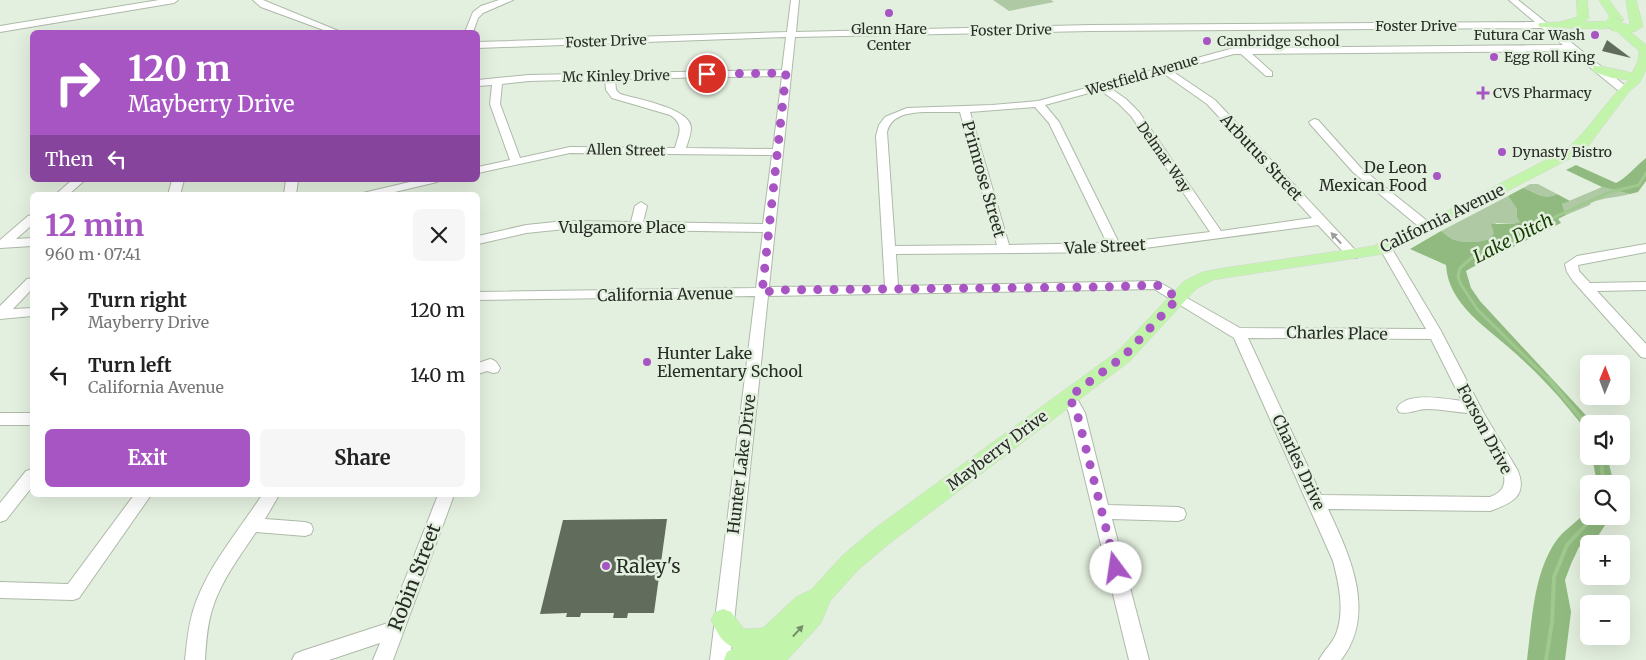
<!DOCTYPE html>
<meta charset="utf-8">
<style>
body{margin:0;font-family:Merriweather,serif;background:#f6f6f6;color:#222;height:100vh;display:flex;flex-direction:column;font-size:19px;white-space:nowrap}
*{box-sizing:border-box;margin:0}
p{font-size:16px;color:#767676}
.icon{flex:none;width:28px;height:28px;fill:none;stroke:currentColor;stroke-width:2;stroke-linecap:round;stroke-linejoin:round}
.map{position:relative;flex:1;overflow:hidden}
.drawer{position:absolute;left:30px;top:192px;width:450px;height:305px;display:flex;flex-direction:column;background:#fff;border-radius:8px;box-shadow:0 5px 20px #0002}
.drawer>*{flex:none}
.top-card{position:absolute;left:30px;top:30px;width:450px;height:152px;border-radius:8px;box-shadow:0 5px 20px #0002;background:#a855c4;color:#fff;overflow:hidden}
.needle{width:32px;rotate:1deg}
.buttons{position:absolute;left:1580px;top:355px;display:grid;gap:10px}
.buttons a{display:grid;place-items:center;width:50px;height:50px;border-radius:8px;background:#fff;box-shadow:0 5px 20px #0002;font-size:25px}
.pin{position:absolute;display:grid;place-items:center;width:42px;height:42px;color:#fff;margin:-21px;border:2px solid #fff;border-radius:50%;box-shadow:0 1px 5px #0007}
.me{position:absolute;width:55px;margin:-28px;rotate:346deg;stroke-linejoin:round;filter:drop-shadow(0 0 4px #0008)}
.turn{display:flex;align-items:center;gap:18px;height:105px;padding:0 15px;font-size:22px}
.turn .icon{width:65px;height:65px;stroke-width:2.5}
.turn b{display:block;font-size:35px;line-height:42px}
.then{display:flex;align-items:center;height:48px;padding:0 15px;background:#0003;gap:10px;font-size:19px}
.round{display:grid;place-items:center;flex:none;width:52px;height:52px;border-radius:8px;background:#f6f6f6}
.headline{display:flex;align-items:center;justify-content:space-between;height:85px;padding:0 15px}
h1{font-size:30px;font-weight:700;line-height:38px;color:#a855c4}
.cta{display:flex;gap:10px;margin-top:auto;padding:10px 15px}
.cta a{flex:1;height:58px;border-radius:8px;background:#a855c4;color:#fff;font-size:20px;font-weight:700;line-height:58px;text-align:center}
.cta a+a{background:#f6f6f6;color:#222}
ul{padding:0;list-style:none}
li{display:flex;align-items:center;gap:15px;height:65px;padding:0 15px}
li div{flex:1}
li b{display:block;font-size:19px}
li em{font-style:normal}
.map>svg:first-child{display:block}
.green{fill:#aec9a3}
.forest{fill:#91ba80}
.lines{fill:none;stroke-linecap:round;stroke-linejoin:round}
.stream-far1{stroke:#9fc98e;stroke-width:3}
.stream{stroke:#9fc98e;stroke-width:4}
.building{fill:#616c5d}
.minor-casing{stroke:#aeb9a9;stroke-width:2}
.major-casing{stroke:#d4d5d4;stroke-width:1}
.minor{fill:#fff;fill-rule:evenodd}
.major{fill:#c2f5ab;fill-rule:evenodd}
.major-bridge-casing{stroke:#d4d5d4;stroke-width:14;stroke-linecap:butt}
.major-bridge{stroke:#c2f5ab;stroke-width:12}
.oneway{fill:#9ea09d}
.oneway2{fill:#759068}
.route{stroke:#a855c4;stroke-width:9;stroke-dasharray:0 16.2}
.poi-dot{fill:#a855c4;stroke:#e4f0df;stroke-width:2}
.labels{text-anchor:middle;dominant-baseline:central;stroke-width:5;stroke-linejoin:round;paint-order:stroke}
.far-street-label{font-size:14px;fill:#282c26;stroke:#e4f0df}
.far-poi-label{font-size:14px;fill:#282c26;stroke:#e4f0df;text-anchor:start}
.street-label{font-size:16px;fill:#282c26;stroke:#e4f0df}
.poi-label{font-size:16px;fill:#282c26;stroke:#e4f0df;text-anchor:end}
.water-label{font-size:18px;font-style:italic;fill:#163d00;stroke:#e4f0df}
.near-poi-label{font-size:19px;fill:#282c26;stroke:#e4f0df;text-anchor:start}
.near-street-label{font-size:19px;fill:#282c26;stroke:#e4f0df}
</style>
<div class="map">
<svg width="1646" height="660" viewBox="0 0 1646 660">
<rect width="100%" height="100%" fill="#e4f0df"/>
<g class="green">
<polygon points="993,0 1051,0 1054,2 1009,11"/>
<path d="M1530,184H1538L1557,194C1542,201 1536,192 1523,188Z"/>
<path d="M1602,187L1630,194C1616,198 1604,197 1591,203L1590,205L1566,215L1562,204Z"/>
<path d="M1508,196L1517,209L1521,222L1513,224L1496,223L1492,228L1495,234C1488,244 1466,243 1455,240C1450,239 1446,234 1441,231Z"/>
</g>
<g class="forest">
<path d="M1646,158V181L1638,192L1630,194L1602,187L1566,170L1576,165L1616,183C1625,179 1637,165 1646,158Z"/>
<path d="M1523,188C1536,192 1542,201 1557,194L1570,201L1562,204L1566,215L1558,219L1561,223L1471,268L1466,271L1471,288L1480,301L1594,424H1589V441C1586,428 1577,419 1569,409C1553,389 1534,370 1515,353C1488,328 1448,305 1446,265L1410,249L1441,231C1446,234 1450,239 1455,240C1466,243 1488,244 1494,234L1491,224H1513L1520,222L1517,217V209L1508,196Z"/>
<polygon points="1592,456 1607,456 1614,484 1597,484"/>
<path d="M1589,508V516H1611L1598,536L1579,547L1571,564L1565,580L1571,612L1565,660H1527C1532,622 1533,577 1554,544C1563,529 1579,522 1589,508Z"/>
</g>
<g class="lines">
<polyline class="stream-far1" points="1549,380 1477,309 1460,283 1458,276 1460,268 1476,254 1514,240 1559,215 1610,192 1639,185 1646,173"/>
<g class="stream">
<polyline points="1548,378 1589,428"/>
<polyline points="1601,456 1603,484"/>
<polyline points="1546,660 1552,622 1554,577 1567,545 1594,516"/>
</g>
</g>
<g class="building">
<polygon points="1607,40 1631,58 1602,51"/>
<polygon points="667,519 654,613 628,613 627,618 613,618 614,613 581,613 580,617 566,617 567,613 540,614 563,520"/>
</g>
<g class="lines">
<g class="minor-casing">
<g id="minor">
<polygon points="159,0 178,0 174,3 0,32 0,26"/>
<polygon points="253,0 263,0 341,32 329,32 261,7"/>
<polygon points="499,0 513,0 483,13 478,18 473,32 465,32 473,12 481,6"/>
<path d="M791,0H799L796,32L1091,25L1535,22L1509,0H1518L1628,88V92H1620L1570,51L1252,54L1272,72V76H1266L1241,54H1234L1172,71L1215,100L1357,252L1359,255L1357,258H1349L1318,225L1115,252L896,254L898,286L1157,281L1240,328L1426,329L1379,247L1385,243L1389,244L1441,331L1483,412L1518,471C1528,497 1510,504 1490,511L1328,509C1350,556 1377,613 1341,660H1319C1324,650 1332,644 1336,634C1345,611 1339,584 1333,561L1234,338L1154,289L768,296L730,660H710L755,296L478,300V292L756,288L763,232L565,229L526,233L478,244V236L526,225L565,221L631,222L635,206L641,202L647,206L643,222L763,224L772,155L570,153L478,173V167L510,160L490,104L492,85L478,86V80L529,75L782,70L786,37L478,48V42L787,32ZM1542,28L1563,45L1234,48L1038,101L992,105L907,108L885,117L879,125L876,136L885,286L769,287L795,37L1091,31ZM1163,73L1207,104L1312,218L1221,231L1139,112L1126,99L1110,88ZM782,76L773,149L686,148C688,142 691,134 691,128C691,108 636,99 620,94L616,90L615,79ZM605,79L606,90L612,98L670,115C685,125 679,133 675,148L570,147L520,158L500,104L502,84L529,81ZM1100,90L1118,103L1131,116L1210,232L1119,243L1059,122L1045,105ZM1035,107L1049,123L1107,243L1009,245L970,112ZM923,112H960L997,245L895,246L887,132C891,115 908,113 923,112ZM1248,338L1431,339L1462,401C1447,399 1406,391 1397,408L1399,412C1408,415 1417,409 1427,409C1441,409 1455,412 1469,413L1503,472C1507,485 1502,493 1490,497L1321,495Z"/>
<polygon points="1314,119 1318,120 1361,168 1431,224 1433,227 1431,230 1423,230 1353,172 1310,124 1309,122"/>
<polygon points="72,180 85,180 68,195 55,195"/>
<polygon points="172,180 184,180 180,195 168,195"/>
<polygon points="286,180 298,180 296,195 284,195"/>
<polygon points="418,180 439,180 437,182 382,195 361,195 363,193"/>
<polygon points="32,215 32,225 16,239 32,238 32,246 0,248 0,240 28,216"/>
<polygon points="1646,244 1646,252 1578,265 1579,271 1590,283 1646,282 1646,290 1597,291 1646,344 1646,358 1641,357 1573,281 1567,272 1565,264 1577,256"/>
<polygon points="32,278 32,289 13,309 32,308 32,316 0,319 0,306 27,279"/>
<path d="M490,359C496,360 497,363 500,368L498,372L493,373L487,371L478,374V363Z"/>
<polygon points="1069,391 1074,393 1085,413 1108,505 1178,507 1184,509 1186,514 1184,519 1178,521 1112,519 1149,660 1129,660 1069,413 1062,397 1064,393"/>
<rect x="0" y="413" width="32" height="12"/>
<polygon points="32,469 32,487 6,520 0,522 0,503 26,471"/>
<polygon points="134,495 151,495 79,598 73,600 0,598 0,582 68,584"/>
<path d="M262,495H279L265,519L305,522L311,524L313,529L311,534L305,536L256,532C240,556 220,582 212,610C207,626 206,643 205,660H185C187,643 188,627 193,611C206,568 238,532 262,495Z"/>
<polygon points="438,495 454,495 393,660 373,660 380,643 329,660 292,660 295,654 302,651 388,623"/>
</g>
</g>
<g class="major-casing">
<path id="major" d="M1577,0H1587L1589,18L1584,22L1611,21L1612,20L1599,0H1609L1624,20L1621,23L1630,25L1626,0H1636L1643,26L1636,31L1631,32L1646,45V70L1640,82L1628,93L1589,145L1575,156L1432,230L1383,254L1224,278L1213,280L1196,289L1130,361L890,543L859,569L830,601L821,623L789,658L787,660H724L727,652L734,648C721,642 717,632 711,620L715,612L723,609L731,612L744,629L763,628L796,597L811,590L843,555L874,529L1118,351L1184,281L1203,272L1224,268L1373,246L1422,224L1565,150C1590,130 1605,101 1629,80L1612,78L1594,72L1592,69L1594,66C1600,65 1624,71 1632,73L1638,61L1639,51L1613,28L1602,29L1540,27L1538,25L1540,23L1560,22L1577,17Z"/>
</g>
<use href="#minor" class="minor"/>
<use href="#major" class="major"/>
<g class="major-bridge-casing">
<polyline id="major-bridge" points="1612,22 1617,26"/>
</g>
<use href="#major-bridge" class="major-bridge"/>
</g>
<defs><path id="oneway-solid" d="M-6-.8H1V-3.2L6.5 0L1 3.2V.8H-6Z" transform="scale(1.25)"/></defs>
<use class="oneway" href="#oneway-solid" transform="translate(1336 238) rotate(-133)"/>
<use class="oneway2" href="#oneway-solid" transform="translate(798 631) rotate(-47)"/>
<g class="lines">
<polyline class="route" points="707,74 786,73 762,293 776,290 1106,287 1157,285 1178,298 1124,356 1069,397 1077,413 1116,568"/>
</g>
<g class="poi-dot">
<circle cx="889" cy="13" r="5"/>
<circle cx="1595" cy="35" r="5"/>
<circle cx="1207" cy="41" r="5"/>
<circle cx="1494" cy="57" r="5"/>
<path d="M1480.5 85.5h5v5h5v5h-5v5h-5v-5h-5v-5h5z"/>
<circle cx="1502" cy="152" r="5"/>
<circle cx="1437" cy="176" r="5"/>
<circle cx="647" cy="362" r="5"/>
<circle cx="606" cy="566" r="5"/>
</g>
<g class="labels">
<g class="far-street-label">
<text x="1416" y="26">Foster Drive</text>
<text transform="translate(1011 30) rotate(-1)">Foster Drive</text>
<text transform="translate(606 41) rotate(-2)">Foster Drive</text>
<text transform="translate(1142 75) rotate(-16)">Westfield Avenue</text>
<text transform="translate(616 76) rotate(-1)">Mc Kinley Drive</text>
<text transform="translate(626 150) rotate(1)">Allen Street</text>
<text transform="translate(1164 157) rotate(55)">Delmar Way</text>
</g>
<g class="far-poi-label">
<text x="889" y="29" text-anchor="middle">Glenn Hare<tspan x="889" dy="16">Center</tspan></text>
<text x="1585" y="35" text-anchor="end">Futura Car Wash</text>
<text x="1217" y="41">Cambridge School</text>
<text x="1504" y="57">Egg Roll King</text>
<text x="1493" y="93">CVS Pharmacy</text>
<text x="1512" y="152">Dynasty Bistro</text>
</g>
<g class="street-label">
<text transform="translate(1262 157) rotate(47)">Arbutus Street</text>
<text transform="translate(984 179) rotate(74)">Primrose Street</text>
<text transform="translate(1442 218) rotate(-26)">California Avenue</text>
<text x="622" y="227">Vulgamore Place</text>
<text transform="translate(1105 246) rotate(-3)">Vale Street</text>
<text transform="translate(665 294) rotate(-1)">California Avenue</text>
<text transform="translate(1337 333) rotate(1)">Charles Place</text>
<text transform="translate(1485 429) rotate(62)">Forson Drive</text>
<text transform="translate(997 450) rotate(-37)">Mayberry Drive</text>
<text transform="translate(1299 462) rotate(65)">Charles Drive</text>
<text transform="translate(741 464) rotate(-83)">Hunter Lake Drive</text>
</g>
<g class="poi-label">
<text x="1427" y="167">De Leon<tspan x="1427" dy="18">Mexican Food</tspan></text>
<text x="657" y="353" text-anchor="start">Hunter Lake<tspan x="657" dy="18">Elementary School</tspan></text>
</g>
<g class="water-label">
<text transform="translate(1513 238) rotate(-27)">Lake Ditch</text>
</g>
<g class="near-poi-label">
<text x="616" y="566">Raley's</text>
</g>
<g class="near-street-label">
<text transform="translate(414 577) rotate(-69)">Robin Street</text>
</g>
</g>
</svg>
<div class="buttons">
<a><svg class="needle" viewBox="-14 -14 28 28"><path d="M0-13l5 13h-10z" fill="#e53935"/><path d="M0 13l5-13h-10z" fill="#767676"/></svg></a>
<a><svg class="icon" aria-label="sound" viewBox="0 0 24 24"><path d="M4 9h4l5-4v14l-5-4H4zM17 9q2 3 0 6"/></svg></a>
<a><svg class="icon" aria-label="search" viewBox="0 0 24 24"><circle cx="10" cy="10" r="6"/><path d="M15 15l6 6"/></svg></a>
<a>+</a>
<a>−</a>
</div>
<div class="pin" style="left:707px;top:74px;background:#d93025"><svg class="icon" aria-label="arrive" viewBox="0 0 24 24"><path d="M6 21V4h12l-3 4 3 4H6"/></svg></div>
<svg class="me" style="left:1116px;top:568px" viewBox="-20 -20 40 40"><circle r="19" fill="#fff"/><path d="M0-13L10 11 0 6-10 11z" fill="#a855c4"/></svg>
<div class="top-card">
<div class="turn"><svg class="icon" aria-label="right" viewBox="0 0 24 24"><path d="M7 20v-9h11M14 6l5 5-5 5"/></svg><div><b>120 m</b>Mayberry Drive</div></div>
<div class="then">Then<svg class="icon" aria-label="left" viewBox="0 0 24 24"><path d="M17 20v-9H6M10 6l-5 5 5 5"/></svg></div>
</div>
<section class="drawer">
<div class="headline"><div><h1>12 min</h1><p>960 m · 07:41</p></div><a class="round"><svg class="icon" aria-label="close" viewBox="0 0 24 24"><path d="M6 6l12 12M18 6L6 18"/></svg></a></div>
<ul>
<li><svg class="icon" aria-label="right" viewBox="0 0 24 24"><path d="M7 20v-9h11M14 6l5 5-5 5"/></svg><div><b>Turn right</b><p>Mayberry Drive</p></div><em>120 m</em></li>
<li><svg class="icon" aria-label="left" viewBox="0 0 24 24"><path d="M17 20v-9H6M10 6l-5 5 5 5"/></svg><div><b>Turn left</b><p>California Avenue</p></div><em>140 m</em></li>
</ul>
<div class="cta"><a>Exit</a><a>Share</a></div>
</section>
</div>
